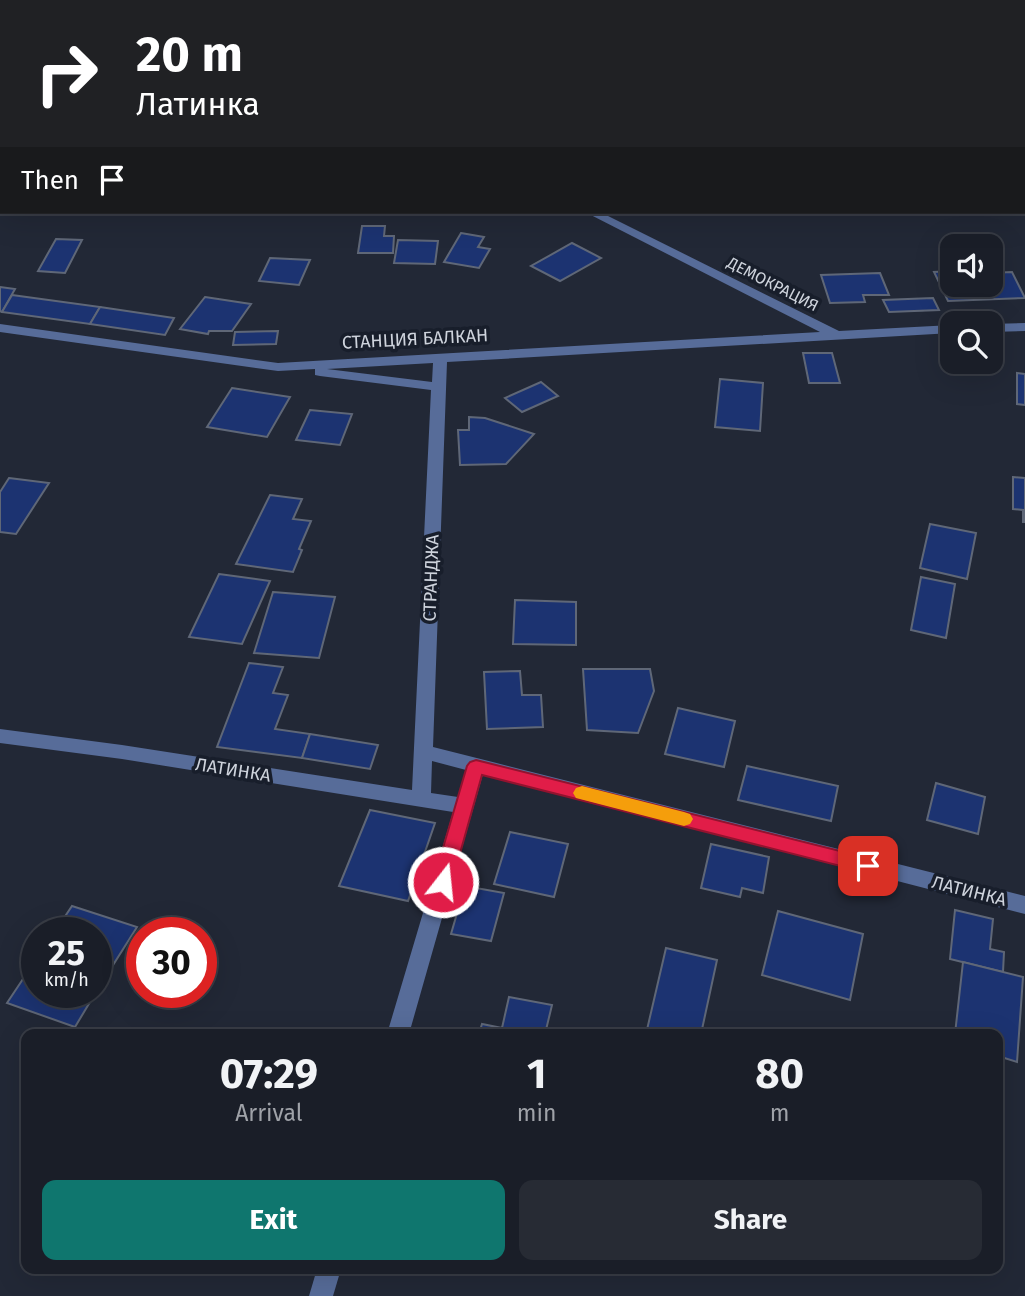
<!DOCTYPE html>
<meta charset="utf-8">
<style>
body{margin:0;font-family:"Fira Sans",sans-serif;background:#272b34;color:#f1f3f6;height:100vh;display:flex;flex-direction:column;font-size:26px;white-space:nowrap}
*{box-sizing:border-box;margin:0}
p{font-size:23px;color:#9fa2a8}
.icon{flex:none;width:38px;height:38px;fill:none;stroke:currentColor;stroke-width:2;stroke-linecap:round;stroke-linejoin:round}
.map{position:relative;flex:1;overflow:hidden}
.sheet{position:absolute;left:21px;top:1029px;width:982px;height:245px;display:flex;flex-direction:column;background:#1a1e28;border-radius:14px;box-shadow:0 7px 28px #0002,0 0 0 2px #383c45}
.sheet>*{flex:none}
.hud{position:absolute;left:0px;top:0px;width:1026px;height:214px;box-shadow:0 7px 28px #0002,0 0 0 2px #383c45;background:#202124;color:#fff;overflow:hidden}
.fabs{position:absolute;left:940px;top:234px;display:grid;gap:14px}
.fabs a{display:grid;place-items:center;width:63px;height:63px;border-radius:14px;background:#1a1e28;box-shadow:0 7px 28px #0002,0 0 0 2px #383c45;font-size:35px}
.speed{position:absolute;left:21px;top:917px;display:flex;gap:14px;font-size:35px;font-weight:700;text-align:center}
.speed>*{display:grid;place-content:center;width:91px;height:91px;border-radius:50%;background:#1a1e28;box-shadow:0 7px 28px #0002,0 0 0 2px #383c45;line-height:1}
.speed small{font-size:18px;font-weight:400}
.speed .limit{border:10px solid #d22;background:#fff;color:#111}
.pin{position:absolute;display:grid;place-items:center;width:60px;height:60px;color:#fff;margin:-30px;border-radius:14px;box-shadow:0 4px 10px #0006}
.me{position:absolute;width:77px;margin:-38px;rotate:16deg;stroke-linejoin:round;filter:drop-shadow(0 0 5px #0008)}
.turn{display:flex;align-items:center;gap:24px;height:147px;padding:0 21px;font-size:32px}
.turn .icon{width:91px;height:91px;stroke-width:2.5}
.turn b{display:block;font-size:49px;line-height:60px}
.then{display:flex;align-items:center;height:66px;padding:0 21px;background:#0003;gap:14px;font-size:26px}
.eta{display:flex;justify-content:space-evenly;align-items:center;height:119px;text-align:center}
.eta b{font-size:42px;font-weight:700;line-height:49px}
.cta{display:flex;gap:14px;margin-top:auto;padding:14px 21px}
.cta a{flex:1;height:80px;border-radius:14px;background:#0f766e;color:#fff;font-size:28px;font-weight:700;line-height:80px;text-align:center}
.cta a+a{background:#272b34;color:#f1f3f6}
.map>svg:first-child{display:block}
.building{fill:#1c3371;stroke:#5f6777;stroke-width:2}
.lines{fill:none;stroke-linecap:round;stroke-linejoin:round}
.minor{fill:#576c99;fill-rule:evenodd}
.route{fill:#e11d48;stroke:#92132f;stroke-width:2}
.slow{fill:#f59e0b}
.labels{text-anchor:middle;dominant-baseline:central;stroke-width:7;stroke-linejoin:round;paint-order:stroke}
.far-street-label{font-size:16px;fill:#ced3dc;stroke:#181e2b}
.street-label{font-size:18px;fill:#ced3dc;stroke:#181e2b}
</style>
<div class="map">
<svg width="1025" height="1296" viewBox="0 0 1025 1296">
<rect width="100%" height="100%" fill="#222836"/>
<g class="building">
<polygon points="362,226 385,226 384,236 394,236 393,253 358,253"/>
<polygon points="461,233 484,237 478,247 490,249 479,268 444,262"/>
<polygon points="56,239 82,240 65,273 38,271"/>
<polygon points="398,240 438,241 435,264 394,263"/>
<polygon points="572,243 601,258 560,281 531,266"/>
<polygon points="270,258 310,260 299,285 259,281"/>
<polygon points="952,271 952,285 990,285 990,273 1012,272 1025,298 948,301 934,272"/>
<polygon points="880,273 889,295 863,295 865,302 830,303 821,275"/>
<polygon points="0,287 15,289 2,312 0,311"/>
<polygon points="12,295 100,307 90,324 2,312"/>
<polygon points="205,297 251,304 232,331 209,331 208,334 180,329"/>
<polygon points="933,298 939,310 889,312 883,300"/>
<polygon points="100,307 174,318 165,335 90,324"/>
<polygon points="278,331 276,344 233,345 235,332"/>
<polygon points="803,353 832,353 840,383 809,383"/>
<polygon points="1017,373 1025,374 1025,405 1017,404"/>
<polygon points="720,379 763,383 760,431 715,427"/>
<polygon points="541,382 558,396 522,412 505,398"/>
<polygon points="232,388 290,397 267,437 207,427"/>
<polygon points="310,410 352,414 340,445 296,440"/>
<polygon points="469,417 485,418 534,434 506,464 460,465 458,430 469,430"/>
<polygon points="1013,477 1025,478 1025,522 1023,522 1023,510 1013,509"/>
<polygon points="9,478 49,483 16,534 0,532 0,492"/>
<polygon points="270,495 302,499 293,519 311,521 299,549 302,550 293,572 236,564"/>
<polygon points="930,524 976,533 967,579 920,568"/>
<polygon points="219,574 270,581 242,644 189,637"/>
<polygon points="921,577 955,584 946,638 911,630"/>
<polygon points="273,592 335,597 319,658 254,653"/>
<polygon points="515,600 576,602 576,645 513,644"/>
<polygon points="249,663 283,667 273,693 288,695 275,729 310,734 302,758 217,747"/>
<polygon points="583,669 650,669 654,691 638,733 587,730"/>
<polygon points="520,671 522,695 541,695 543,727 487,729 484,672"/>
<polygon points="678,708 735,721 724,767 665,754"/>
<polygon points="310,734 378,745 370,769 302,758"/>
<polygon points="747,766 838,786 831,821 738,800"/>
<polygon points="936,783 985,797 978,834 927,820"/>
<polygon points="370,810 435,823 408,901 339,886"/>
<polygon points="510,832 568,844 554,897 494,884"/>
<polygon points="711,844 769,857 763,893 742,888 740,897 701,888"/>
<polygon points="465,886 504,893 491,941 451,934"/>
<polygon points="72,906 137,927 96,992 96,933 54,933"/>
<polygon points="955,910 993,919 990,949 1004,952 1003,972 950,959"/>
<polygon points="778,911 863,934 850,1000 762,975"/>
<polygon points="666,948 717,960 701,1034 646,1034"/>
<polygon points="37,958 37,992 96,992 75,1027 7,1003"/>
<polygon points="963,962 1023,977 1017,1062 998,1056 998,1034 955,1034"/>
<polygon points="509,997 552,1005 545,1034 479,1034 482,1024 502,1028"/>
</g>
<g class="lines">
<g class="minor">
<rect x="0" y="13" width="2" height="6"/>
<rect x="1024" y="26" width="1" height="6"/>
<rect x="1024" y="92" width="1" height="8"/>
<rect x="0" y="145" width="2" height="8"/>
<path d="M585,212H600L839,331L952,325V333L447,362L433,747L1025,896V914L483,774L409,1034H387L453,812L122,759L0,743V729L122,745L412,790L431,390L320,376L315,375V369L278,371L0,332V324L278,363L820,332ZM433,363L432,382L327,369ZM432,761L466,770L458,797L431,793Z"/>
<polygon points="1025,323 1025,331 990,332 990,324"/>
<polygon points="317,1269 341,1269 333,1296 309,1296"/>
</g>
</g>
<polygon class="route" points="476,760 868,858 875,860 877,866 875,871 868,873 482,775 452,882 449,887 443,889 436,887 433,882 467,766 470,762"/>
<polygon class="slow" points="582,786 684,812 690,814 693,819 690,824 684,826 576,798 573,793 576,788"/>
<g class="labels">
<g class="far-street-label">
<text transform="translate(773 284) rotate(27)">ДЕМОКРАЦИЯ</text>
</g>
<g class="street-label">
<text transform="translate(415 339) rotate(-3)">СТАНЦИЯ БАЛКАН</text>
<text transform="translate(431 578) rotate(-88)">СТРАНДЖА</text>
<text transform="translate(233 770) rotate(9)">ЛАТИНКА</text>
<text transform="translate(969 891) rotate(14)">ЛАТИНКА</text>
</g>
</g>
</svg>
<div class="fabs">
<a><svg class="icon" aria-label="sound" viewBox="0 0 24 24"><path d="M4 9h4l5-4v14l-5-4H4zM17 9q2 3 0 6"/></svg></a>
<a><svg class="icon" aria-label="search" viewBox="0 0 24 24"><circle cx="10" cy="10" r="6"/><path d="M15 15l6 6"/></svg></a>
</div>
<div class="speed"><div>25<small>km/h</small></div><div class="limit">30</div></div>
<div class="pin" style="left:868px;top:866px;background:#d93025"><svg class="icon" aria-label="arrive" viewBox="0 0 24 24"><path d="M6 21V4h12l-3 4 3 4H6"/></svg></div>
<svg class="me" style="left:443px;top:882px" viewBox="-20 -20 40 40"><circle r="17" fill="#e11d48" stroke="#fff" stroke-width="3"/><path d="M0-11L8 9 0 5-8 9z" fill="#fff"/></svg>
<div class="hud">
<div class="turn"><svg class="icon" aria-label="right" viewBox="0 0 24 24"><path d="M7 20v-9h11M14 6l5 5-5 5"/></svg><div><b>20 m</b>Латинка</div></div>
<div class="then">Then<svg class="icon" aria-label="arrive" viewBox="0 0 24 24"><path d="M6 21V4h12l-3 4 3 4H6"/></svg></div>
</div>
<section class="sheet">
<div class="eta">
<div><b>07:29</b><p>Arrival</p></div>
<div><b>1</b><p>min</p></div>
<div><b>80</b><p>m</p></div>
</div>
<div class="cta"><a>Exit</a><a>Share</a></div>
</section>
</div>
